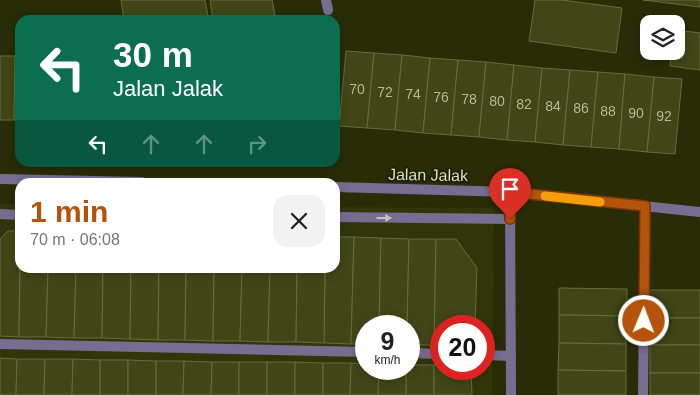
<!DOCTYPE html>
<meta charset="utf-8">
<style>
body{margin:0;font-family:Arial,sans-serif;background:#f2f2f2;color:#202124;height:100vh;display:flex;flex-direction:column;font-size:19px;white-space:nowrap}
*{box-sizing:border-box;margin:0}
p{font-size:16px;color:#757577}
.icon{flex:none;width:28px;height:28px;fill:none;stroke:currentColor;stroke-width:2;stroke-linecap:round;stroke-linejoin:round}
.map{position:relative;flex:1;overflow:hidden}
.side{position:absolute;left:15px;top:178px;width:325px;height:95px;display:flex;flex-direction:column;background:#fff;border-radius:15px;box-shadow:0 2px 8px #0003}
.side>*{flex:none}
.hud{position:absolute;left:15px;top:15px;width:325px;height:152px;border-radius:15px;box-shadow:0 2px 8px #0003;background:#0b6e4f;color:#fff;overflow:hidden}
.controls{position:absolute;left:640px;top:15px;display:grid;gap:10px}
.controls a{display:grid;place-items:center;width:45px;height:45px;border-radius:10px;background:#fff;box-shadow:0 2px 8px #0003;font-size:25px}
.speed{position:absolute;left:355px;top:315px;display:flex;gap:10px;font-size:25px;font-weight:700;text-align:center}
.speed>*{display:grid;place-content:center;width:65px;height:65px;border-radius:50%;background:#fff;box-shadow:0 2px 8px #0003;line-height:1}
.speed small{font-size:12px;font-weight:400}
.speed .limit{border:8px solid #d22;background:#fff;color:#111}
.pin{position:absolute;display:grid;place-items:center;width:42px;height:42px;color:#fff;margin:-51px -21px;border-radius:50% 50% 50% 0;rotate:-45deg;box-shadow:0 0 5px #0007}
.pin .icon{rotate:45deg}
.me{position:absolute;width:55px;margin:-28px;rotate:1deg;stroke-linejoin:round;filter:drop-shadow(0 0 4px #0008)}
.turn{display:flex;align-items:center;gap:18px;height:105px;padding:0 15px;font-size:22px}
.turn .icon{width:65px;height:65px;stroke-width:2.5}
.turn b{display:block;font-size:35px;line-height:42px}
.lanes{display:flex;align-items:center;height:48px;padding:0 15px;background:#0003;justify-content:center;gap:25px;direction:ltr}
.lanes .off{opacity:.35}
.round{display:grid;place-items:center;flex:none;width:52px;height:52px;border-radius:15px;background:#f2f2f2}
.headline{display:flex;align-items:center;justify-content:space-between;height:85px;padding:0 15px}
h1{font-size:30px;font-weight:700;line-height:38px;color:#b45309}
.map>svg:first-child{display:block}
.built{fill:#31360a;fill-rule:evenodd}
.building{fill:#414617;stroke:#676d3e}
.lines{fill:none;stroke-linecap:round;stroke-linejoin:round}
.lane{stroke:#766d91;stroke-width:10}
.street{stroke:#766d91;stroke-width:10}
.oneway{fill:#c1c2b8}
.route-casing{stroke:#753606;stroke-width:12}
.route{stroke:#b45309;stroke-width:9}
.slow{stroke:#f59e0b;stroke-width:9}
.labels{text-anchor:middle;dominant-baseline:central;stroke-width:4;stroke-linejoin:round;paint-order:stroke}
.number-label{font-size:14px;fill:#b4b99a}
.street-label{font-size:16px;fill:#dadfc5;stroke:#1e2200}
</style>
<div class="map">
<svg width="700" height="395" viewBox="0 0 700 395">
<rect width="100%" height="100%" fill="#282c07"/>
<path class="built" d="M0,204H20V268H335V207L494,208L492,395H0ZM366,326H409V369H366ZM441,326H484V369H441Z"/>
<g class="building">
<polygon points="121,0 205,0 208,17 189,20 124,20"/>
<polygon points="210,0 272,0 275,15 246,20 213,20"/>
<polygon points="535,0 562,0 622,8 616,53 529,41"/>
<polygon points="643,0 700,0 700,7"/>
<polygon points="676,30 700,33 700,70 670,66 672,51 676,51"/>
<polygon points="346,51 374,53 367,128 339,126"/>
<polygon points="374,53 402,55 395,130 367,128"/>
<polygon points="402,55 430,58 423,133 395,130"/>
<polygon points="0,56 15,56 14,120 0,120"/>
<polygon points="15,56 20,56 20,120 14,120"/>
<polygon points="430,58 458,60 451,135 423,133"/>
<polygon points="458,60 486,62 479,137 451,135"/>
<polygon points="486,62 514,65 507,140 479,137"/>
<polygon points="514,65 542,68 535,142 507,140"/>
<polygon points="542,68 570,70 563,145 535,142"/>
<polygon points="570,70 598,72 591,147 563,145"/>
<polygon points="598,72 625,74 619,149 591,147"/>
<polygon points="625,74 654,77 647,152 619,149"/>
<polygon points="654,77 682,79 675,154 647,152"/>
<polygon points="8,231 20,231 19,337 0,336 0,239"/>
<polygon points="335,237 354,237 351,344 324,343 325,268 335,268"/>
<polygon points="354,237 381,238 379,326 366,326 366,344 351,344"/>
<polygon points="381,238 409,239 407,326 379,326"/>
<polygon points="409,239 436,239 434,345 409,345 409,326 407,326"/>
<polygon points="436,239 456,239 477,268 475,326 441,326 441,345 434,345"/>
<polygon points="20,268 48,268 46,337 19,337"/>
<polygon points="48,268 76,268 74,338 46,337"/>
<polygon points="76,268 103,268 102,338 74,338"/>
<polygon points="103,268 131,268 130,339 102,338"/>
<polygon points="131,268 159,268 158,340 130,339"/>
<polygon points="159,268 186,268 185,340 158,340"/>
<polygon points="186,268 214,268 213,341 185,340"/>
<polygon points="214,268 242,268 240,341 213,341"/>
<polygon points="242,268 270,268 268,342 240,341"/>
<polygon points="270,268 297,268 296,342 268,342"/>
<polygon points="297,268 325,268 324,343 296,342"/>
<polygon points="559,288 627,289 627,316 559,315"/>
<rect x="650" y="290" width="50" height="28"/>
<polygon points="559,315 627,316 626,344 559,343"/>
<rect x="650" y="318" width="50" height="27"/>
<polygon points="559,343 626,344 626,371 558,370"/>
<rect x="650" y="345" width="50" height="28"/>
<polygon points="0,358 17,359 16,395 0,395"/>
<polygon points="17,359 45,359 44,395 16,395"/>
<polygon points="45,359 73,359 72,395 44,395"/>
<polygon points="73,359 100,360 100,395 72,395"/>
<rect x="100" y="360" width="28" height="35"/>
<polygon points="128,360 156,361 156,395 128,395"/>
<polygon points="156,361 184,361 183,395 156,395"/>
<polygon points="184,361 212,362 211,395 183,395"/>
<polygon points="212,362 239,362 239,395 211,395"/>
<rect x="239" y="362" width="28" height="33"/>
<rect x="267" y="362" width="28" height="33"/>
<polygon points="295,362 323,363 323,395 295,395"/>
<polygon points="323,363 351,363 350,395 323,395"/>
<polygon points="351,363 366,364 366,369 379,369 378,395 350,395"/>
<polygon points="409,365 434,365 434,395 406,395 406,369 409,369"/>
<polygon points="434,365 441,365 441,369 471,369 472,395 434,395"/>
<polygon points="379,369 406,369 406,395 378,395"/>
<polygon points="558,370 626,371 626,395 558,395"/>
<rect x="650" y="373" width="50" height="22"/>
</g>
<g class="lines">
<g class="lane">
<polyline points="326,0 328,10"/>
<polyline points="0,214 20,215"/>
<polyline points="335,217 510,219"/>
<polyline points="0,344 366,352"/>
<polyline points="409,353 441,354"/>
<polyline points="484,355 511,356"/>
<polyline points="643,395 645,207"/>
</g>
<g class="street">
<polyline points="0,179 142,182"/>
<polyline points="335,187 510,192 700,212"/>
<polyline points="510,192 511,395"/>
</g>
</g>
<defs><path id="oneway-solid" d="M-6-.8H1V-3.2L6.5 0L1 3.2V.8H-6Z" transform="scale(1.25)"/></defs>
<use class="oneway" href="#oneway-solid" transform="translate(384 218)"/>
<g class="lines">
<g class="route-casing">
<polyline id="route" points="510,219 510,192 645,206 644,321"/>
</g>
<use href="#route" class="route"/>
<polyline class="slow" points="545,196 600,202"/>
</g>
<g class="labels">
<g class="number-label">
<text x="357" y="89">70</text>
<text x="385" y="92">72</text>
<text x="413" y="94">74</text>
<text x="441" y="97">76</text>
<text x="469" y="99">78</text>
<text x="497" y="101">80</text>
<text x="524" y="104">82</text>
<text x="553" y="106">84</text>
<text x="581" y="108">86</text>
<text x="608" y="111">88</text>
<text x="636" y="113">90</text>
<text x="664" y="116">92</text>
</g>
<g class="street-label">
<text transform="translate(428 175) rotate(1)">Jalan Jalak</text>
</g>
</g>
</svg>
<div class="controls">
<a><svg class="icon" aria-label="layers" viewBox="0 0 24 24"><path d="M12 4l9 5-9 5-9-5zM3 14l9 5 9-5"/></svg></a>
</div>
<div class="speed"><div>9<small>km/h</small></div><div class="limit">20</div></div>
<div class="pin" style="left:510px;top:219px;background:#d93025"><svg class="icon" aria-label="arrive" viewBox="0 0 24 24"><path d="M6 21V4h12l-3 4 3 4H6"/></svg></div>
<svg class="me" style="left:644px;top:321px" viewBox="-20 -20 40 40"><circle r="17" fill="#b45309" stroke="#fff" stroke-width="3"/><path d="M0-11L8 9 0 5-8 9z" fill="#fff"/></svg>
<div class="hud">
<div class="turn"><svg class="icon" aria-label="left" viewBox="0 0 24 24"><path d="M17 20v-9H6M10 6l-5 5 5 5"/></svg><div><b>30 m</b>Jalan Jalak</div></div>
<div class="lanes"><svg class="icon" aria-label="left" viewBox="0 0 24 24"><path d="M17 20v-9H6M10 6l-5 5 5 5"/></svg><svg class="icon off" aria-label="ahead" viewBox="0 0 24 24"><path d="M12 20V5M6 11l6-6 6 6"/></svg><svg class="icon off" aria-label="ahead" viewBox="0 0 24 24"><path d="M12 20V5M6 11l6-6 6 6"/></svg><svg class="icon off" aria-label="right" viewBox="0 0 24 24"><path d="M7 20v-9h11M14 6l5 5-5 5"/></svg></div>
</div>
<section class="side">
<div class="headline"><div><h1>1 min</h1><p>70 m · 06:08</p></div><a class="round"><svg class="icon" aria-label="close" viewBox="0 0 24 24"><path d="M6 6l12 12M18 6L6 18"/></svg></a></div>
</section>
</div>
